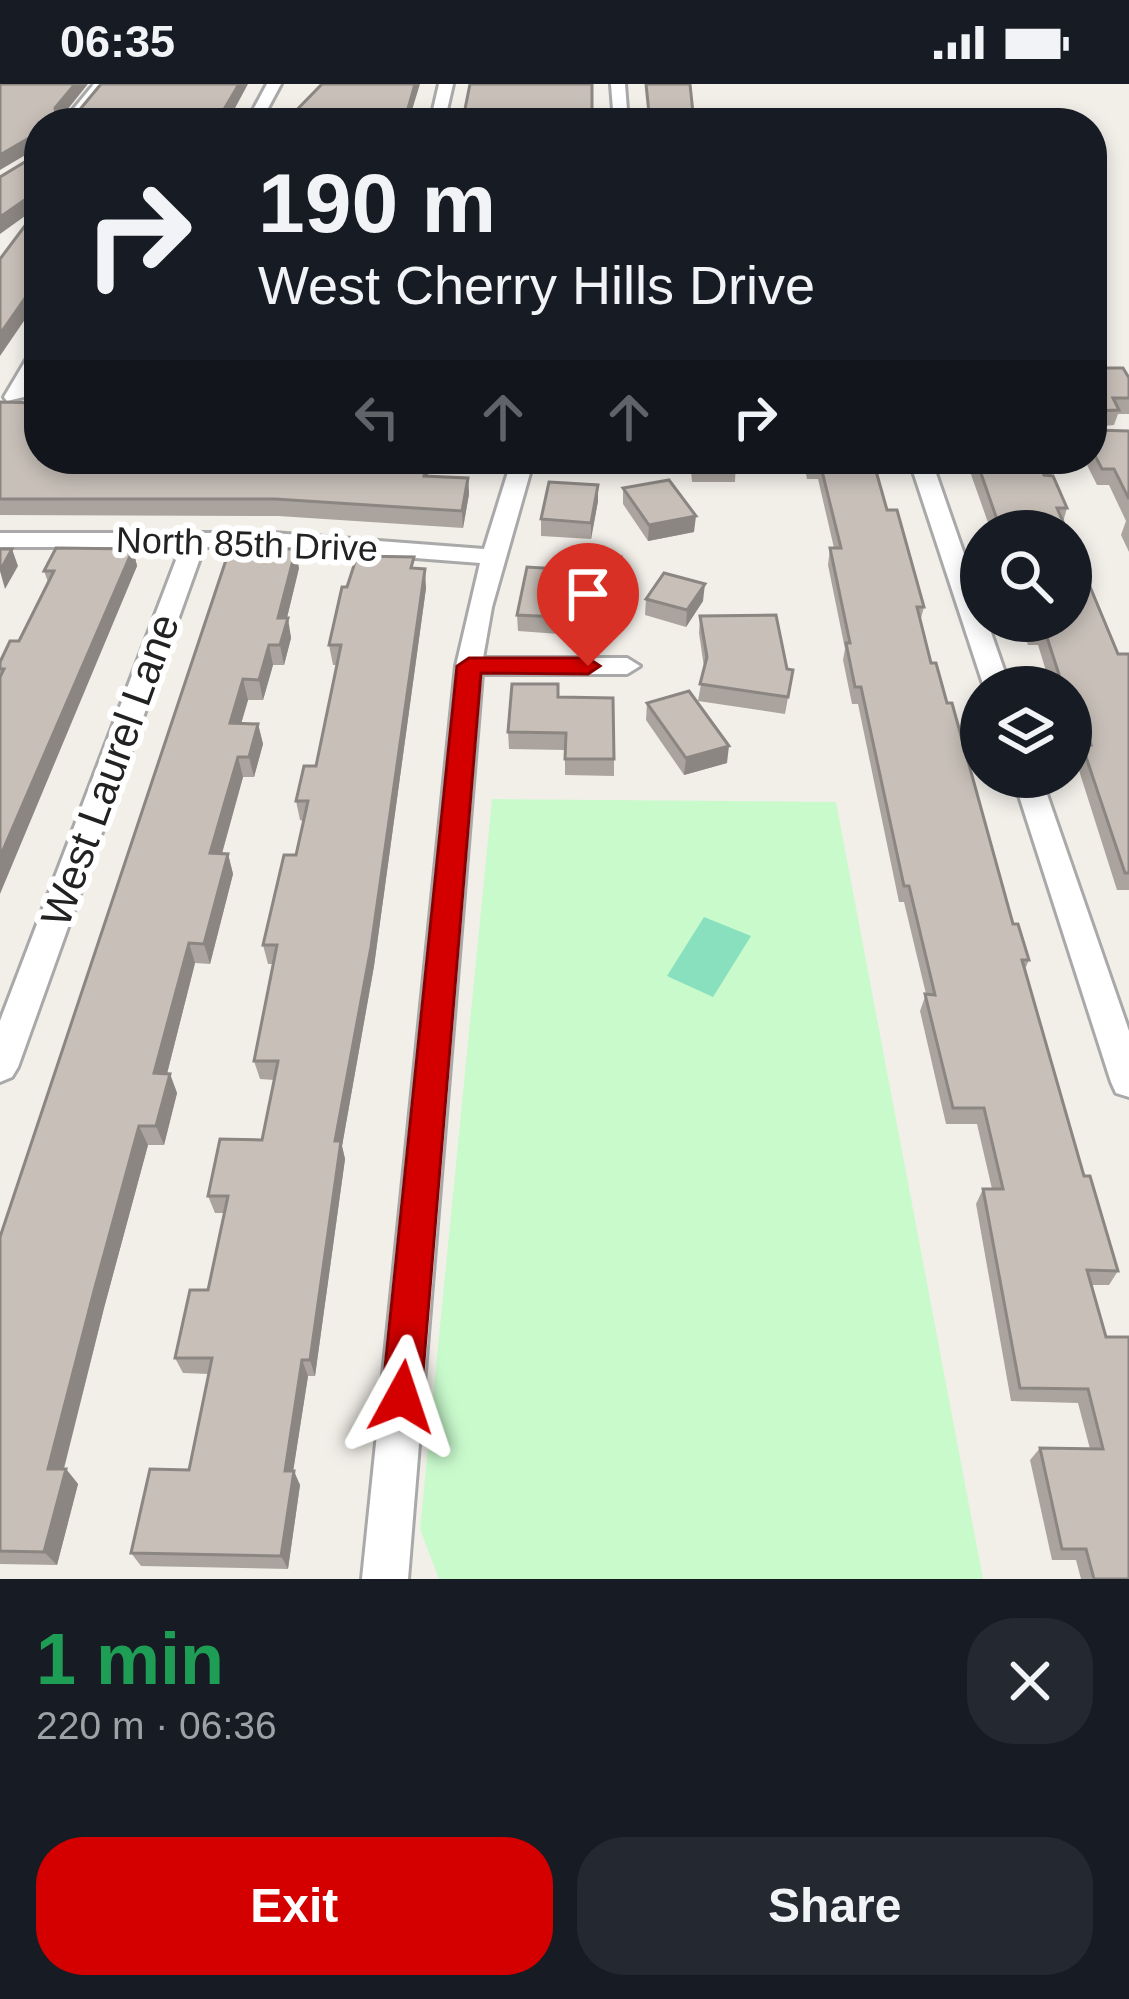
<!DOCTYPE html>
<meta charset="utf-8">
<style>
body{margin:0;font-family:Arial,sans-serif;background:#242831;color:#f1f3f6;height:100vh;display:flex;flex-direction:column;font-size:45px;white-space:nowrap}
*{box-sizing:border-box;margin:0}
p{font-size:39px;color:#9ea1a6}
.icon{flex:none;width:66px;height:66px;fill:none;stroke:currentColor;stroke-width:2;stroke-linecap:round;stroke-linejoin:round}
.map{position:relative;height:1495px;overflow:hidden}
.details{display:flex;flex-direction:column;background:#171b24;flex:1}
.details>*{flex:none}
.top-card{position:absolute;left:24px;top:24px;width:1083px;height:366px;border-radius:48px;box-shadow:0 6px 18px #0003;background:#171b24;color:#f1f3f6;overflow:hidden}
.buttons{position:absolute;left:960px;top:426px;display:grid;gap:24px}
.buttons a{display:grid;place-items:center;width:132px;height:132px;border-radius:50%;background:#171b24;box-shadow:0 6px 18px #0003;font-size:60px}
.pin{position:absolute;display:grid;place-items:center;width:102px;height:102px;color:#fff;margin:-123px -51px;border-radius:50% 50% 50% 0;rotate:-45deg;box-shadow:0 0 12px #0007}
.pin .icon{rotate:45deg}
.me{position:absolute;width:132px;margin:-66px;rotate:5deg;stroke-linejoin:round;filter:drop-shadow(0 0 9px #0008)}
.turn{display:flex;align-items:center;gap:42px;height:252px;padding:0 36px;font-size:54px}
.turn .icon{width:156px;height:156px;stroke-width:2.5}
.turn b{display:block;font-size:84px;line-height:102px}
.lanes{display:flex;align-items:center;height:114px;padding:0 36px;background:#0003;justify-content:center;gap:60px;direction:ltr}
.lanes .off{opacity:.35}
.round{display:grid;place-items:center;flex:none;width:126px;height:126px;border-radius:48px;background:#242831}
.overview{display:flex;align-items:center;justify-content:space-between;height:204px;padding:0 36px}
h1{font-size:72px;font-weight:600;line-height:90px;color:#1e9e55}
.cta{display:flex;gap:24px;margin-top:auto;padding:24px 36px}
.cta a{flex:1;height:138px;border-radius:48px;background:#d40000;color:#fff;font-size:48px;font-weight:600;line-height:138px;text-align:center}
.cta a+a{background:#242831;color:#f1f3f6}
.status{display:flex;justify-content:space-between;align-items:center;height:84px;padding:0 60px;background:#171b24;direction:ltr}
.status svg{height:33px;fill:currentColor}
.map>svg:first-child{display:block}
.park{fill:#c8facc}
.pitch{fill:#88e0be}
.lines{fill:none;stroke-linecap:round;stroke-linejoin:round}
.minor-casing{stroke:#a9a9a9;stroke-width:6}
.minor{fill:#fff;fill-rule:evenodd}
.wall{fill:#aba49e}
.shaded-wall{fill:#8b8681}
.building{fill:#c7bfb8;stroke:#8b8681;stroke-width:3}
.route{fill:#d40000;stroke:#8a0000;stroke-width:3}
.labels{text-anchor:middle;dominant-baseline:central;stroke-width:12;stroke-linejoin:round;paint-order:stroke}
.far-street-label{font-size:36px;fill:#222;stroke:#fff}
.street-label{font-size:42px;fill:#222;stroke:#fff}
</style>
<div class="status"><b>06:35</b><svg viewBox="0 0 49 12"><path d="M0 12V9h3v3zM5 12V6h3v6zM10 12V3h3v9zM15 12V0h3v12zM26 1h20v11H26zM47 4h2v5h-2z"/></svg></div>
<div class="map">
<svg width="1129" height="1495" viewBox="0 0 1129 1495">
<rect width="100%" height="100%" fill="#f2efe9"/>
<polygon class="park" points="492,715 836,718 983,1495 439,1495 420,1445"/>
<polygon class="pitch" points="704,833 751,852 713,913 667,892"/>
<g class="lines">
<g class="minor-casing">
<g id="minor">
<polygon points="94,0 108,0 77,39 62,39"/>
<polygon points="267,0 281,0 260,39 246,39"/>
<polygon points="439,0 453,0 444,39 430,39"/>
<polygon points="611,0 625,0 628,39 614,39"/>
<polygon points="39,264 39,287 24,313 7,317 4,313 32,266"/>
<polygon points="512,375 629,375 634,380 623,387 532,382 492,523 483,574 627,574 640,582 627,590 482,590 408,1495 362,1495 456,582 480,479 273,463 204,463 18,983 12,993 0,998 0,937 181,463 0,463 0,449 273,449 484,465"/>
<polygon points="909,375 931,375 981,519 981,537 987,537 1010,603 984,603"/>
<polygon points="1013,693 1041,693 1129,947 1129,1013 1116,1009 1111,998"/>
</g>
</g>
<use href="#minor" class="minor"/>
</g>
<g class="wall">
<polygon points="1092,284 1129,294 1129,330 1118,330 1114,341 1094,343 1094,346 1129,347 1129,468 1121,451 1126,437 1109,401 1097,401 1084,375 1092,375"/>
<polygon points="0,318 428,392 468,394 469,410 463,444 278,432 0,431"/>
<polygon points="690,375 736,375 735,398 692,398"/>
<polygon points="803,375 878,375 879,380 877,391 887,426 924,523 920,538 931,579 1013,840 1029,876 1025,885 1084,1092 1118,1187 1109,1201 1092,1201 1129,1495 1081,1495 1076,1476 1052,1476 1030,1376 1040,1364 1090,1365 1078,1319 1011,1317 976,1120 983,1105 992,1105 977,1040 946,1040 920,927 926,910 904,818 899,818 858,620 852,620 843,576 845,565 828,481 830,464 834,464 818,395 807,395"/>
<polygon points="970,375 1037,375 1044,391 1067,424 1063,438 1067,447 991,447 968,382"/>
<polygon points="598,401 598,417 591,455 541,452 541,435"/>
<polygon points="623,404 694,448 648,457 623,420"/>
<polygon points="133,465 137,482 50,687 0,593 0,578 19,557 48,498 44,487"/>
<polygon points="227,473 299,484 287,534 291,554 284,581 273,581 263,616 248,616 241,640 258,640 263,660 254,693 243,693 222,770 228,770 233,790 210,880 195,879 167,990 170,990 177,1009 164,1061 148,1061 104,1224 64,1385 66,1385 78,1400 57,1481 0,1480 0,1153"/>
<polygon points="621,473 615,536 562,533 559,550 518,547 517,531 577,486"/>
<polygon points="415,485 426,504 374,882 342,1062 345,1075 315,1292 308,1292 293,1387 300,1401 288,1485 141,1482 131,1469 189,1386 209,1290 183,1289 175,1274 208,1206 224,1129 215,1129 208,1112 262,1056 274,996 260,995 254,977 273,880 268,880 263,861 296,771 303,737 300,736 296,717 316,682 337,581 333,581 329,561 347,503"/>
<polygon points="646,515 703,517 686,543 645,531"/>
<polygon points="700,532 787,585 793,586 785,630 698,617 704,583 699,549"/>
<polygon points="1019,537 1071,537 1118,570 1129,570 1129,806 1117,806 1076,677 1080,666 1071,639 1071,603 1051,603 1038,561 1028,561"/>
<polygon points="558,613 614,675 614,692 565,691 565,666 509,665 508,648"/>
<polygon points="647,619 727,679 684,691 646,636"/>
</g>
<g class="shaded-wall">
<polygon points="75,0 88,0 59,36 59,39 55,24"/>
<polygon points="239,0 248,0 227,39 216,39"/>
<polygon points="415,0 420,0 408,39 404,39"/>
<polygon points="36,50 39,63 0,86 0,71"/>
<polygon points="39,106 39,122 0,150 0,133"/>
<polygon points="39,194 39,215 0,272 0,250"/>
<polygon points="427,375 431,375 425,408 424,392"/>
<polygon points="468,394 469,410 463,444 462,427"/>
<polygon points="598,401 598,417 591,455 591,439"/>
<polygon points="696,432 694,448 648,457 649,441"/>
<polygon points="12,465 18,482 5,505 0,487"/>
<polygon points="133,465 137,482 0,810 0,773"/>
<polygon points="296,465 299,484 282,554 278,534"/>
<polygon points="425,485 426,504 374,882 342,1062 345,1075 315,1292 310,1276 335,1057"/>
<polygon points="705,500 703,517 686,543 687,526"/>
<polygon points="288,534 291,554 284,581 280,561"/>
<polygon points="269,561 273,581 263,616 259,596"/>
<polygon points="243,595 248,616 235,660 230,639"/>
<polygon points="258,640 263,660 254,693 249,673"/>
<polygon points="729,662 727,679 684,691 686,674"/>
<polygon points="238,673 243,693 216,790 210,769"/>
<polygon points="228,770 233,790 210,880 204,860"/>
<polygon points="189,859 195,879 162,1009 154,989"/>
<polygon points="170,990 177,1009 164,1061 156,1042"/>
<polygon points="139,1042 148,1061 104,1224 60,1399 48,1385 94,1207"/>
<polygon points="302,1276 308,1292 291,1401 285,1387"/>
<polygon points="66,1385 78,1400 57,1481 44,1468"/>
<polygon points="294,1387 300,1401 288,1485 281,1472"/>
</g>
<g class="building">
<polygon points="0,0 75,0 55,24 56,30 77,29 101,0 239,0 216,39 39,39 39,106 0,133 0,93 38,70 36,50 0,71"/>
<polygon points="322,0 415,0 404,39 284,39"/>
<polygon points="470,0 592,0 592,39 466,39 469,30 464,30"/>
<polygon points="646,0 690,0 694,39 650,39"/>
<polygon points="39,123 39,194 0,250 0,175"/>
<polygon points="1092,284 1123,284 1129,294 1129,314 1113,314 1119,326 1094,327 1094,346 1129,347 1129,415 1114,385 1102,385 1092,366"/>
<polygon points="0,318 39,319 39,375 427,375 424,392 468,394 462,427 275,415 0,415"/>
<polygon points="693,375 736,375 737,382 693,382"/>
<polygon points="809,375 878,375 879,380 874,380 887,426 897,426 924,523 917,523 931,579 936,579 947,619 952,619 1013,840 1018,840 1029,876 1022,876 1084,1092 1090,1092 1118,1187 1087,1186 1106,1253 1129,1253 1129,1495 1094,1495 1086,1465 1062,1465 1040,1364 1103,1365 1088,1305 1020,1304 983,1105 1003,1105 984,1024 953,1024 925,910 935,911 909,802 904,802 861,603 855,603 846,559 850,559 830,464 841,464 820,379 809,379"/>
<polygon points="976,375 1037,375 1044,391 1053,392 1067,424 1057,424 1067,447 1001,447"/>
<polygon points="669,396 696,432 649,441 623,404"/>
<polygon points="549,398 598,401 591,439 541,435"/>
<polygon points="1071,457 1118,570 1129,570 1129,789 1125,789 1082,661 1091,661 1074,614 1071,614 1071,603 1063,603 1044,544 1033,544 1030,537 1071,537"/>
<polygon points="56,464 133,465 0,773 0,593 4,585 0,585 0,578 10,557 19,557 54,487 44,487"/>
<polygon points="238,464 296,465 278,534 288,534 280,561 269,561 259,596 243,595 230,639 258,640 249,673 238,673 210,769 228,770 204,860 189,859 154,989 170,990 156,1042 139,1042 94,1207 48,1385 66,1385 44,1468 0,1467 0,1153 227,473 235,473"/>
<polygon points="0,465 12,465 0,487"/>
<polygon points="579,471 621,473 615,519 562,517 559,533 517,531 527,483 577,486"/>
<polygon points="357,472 414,473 411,484 425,485 371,863 335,1057 341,1057 310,1276 302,1276 285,1387 294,1387 281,1472 131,1469 150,1385 189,1386 212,1274 175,1274 190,1206 208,1206 228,1112 208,1112 220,1055 262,1056 278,977 254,977 277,861 263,861 284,771 296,771 308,717 296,717 304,682 316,682 341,561 329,561 342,503 347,503"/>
<polygon points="664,489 705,500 687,526 646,515"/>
<polygon points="776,531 787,585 793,586 788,613 700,600 707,573 700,532"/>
<polygon points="512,600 558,600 558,613 613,614 614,675 565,675 566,649 508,648"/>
<polygon points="689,607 729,662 686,674 647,619"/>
</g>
<polygon class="route" points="469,574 588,574 600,582 588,590 481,589 421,1313 415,1326 402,1332 388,1326 382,1313 457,582"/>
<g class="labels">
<g class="far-street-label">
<text transform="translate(247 460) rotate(2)">North 85th Drive</text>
</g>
<g class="street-label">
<text transform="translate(110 686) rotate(-70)">West Laurel Lane</text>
</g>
</g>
</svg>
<div class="buttons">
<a><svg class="icon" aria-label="search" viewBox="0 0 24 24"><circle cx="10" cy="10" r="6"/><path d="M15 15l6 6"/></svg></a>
<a><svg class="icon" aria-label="layers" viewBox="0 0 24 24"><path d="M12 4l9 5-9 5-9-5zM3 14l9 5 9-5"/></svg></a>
</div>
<div class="pin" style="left:588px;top:582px;background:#d93025"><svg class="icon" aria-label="arrive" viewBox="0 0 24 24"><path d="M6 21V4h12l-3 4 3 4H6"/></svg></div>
<svg class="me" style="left:402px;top:1313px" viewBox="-20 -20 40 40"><path d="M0-17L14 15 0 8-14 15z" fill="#d40000" stroke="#fff" stroke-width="4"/></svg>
<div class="top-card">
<div class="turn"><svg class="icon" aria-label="right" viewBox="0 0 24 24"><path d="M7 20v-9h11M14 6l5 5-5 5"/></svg><div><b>190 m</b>West Cherry Hills Drive</div></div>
<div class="lanes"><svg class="icon off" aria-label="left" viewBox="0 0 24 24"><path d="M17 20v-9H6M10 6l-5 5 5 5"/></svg><svg class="icon off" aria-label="ahead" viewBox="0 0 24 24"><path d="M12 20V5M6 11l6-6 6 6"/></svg><svg class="icon off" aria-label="ahead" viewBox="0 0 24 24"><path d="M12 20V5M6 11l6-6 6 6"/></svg><svg class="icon" aria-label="right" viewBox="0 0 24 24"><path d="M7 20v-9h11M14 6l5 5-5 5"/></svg></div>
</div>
</div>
<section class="details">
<div class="overview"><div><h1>1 min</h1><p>220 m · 06:36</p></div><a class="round"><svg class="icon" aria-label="close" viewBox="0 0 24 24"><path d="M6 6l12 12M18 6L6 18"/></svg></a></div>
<div class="cta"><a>Exit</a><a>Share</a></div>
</section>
